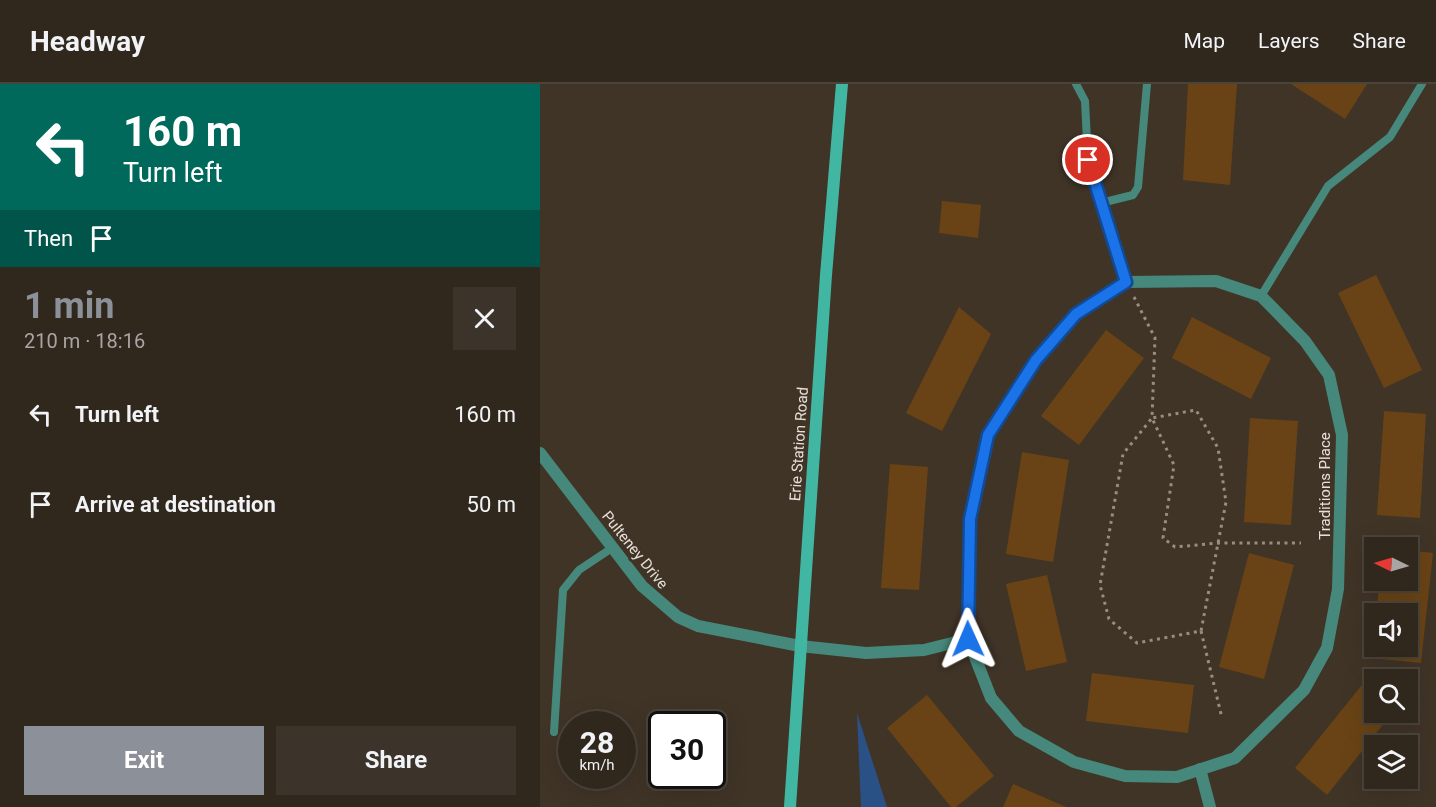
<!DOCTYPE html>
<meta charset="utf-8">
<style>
body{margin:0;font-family:Roboto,sans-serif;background:#3c332a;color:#f1f3f6;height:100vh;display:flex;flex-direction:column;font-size:22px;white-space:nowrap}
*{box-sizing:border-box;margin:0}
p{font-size:20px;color:#a8a5a4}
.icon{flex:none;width:33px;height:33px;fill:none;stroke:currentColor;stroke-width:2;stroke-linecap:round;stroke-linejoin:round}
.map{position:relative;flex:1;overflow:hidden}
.side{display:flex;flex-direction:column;background:#30271d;width:540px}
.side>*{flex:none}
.hud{background:#00695c;color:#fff;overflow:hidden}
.needle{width:39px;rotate:275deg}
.tools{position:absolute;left:824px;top:453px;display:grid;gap:12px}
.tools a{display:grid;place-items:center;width:54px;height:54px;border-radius:0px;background:#30271d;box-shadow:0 6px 24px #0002,0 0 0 2px #4b443b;font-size:30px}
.speed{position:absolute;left:18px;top:627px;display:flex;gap:12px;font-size:30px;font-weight:700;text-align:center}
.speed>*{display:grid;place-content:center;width:78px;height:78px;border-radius:50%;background:#30271d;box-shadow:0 6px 24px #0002,0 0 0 2px #4b443b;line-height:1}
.speed small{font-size:15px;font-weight:400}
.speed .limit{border:3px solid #111;border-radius:9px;background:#fff;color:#111}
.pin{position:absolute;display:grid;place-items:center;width:51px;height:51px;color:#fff;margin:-26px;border:3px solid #fff;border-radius:50%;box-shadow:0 2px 6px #0007}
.me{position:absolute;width:66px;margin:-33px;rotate:359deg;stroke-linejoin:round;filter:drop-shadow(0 0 4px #0008)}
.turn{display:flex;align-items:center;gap:21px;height:126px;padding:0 24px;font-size:27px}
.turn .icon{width:78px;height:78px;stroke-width:2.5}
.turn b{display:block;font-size:42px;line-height:51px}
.then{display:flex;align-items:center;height:57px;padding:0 24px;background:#0003;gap:12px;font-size:22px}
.round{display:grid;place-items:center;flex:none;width:63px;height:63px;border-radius:0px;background:#3c332a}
.summary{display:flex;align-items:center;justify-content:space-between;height:102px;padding:0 24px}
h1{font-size:36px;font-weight:700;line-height:45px;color:#8c9099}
.button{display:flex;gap:12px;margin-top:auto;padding:12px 24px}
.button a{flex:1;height:69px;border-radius:0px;background:#8c9099;color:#fff;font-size:24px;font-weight:700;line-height:69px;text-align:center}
.button a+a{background:#3c332a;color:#f1f3f6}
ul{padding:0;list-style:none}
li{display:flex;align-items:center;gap:18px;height:90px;padding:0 24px}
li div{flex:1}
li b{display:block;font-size:22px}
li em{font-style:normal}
header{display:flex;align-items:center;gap:36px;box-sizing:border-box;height:84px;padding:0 30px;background:#30271d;border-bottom:2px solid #4b443b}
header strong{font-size:28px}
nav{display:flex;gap:33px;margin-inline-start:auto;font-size:21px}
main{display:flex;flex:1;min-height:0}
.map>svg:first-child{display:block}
.water{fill:#2a5186}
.building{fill:#694315}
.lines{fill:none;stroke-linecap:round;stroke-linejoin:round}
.path{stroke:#978d83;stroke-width:3;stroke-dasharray:3 4.5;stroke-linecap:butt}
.lane{stroke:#46897c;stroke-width:8}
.street{stroke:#46897c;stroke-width:12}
.secondary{stroke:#41b7a3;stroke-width:12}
.route-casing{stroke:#114b97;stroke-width:15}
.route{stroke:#1a73e8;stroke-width:10}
.labels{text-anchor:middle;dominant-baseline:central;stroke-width:6;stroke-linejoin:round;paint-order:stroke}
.street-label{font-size:15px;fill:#e8e0d8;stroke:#403427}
</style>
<header>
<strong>Headway</strong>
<nav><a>Map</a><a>Layers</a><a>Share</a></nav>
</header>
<main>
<section class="side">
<div class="hud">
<div class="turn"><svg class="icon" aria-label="left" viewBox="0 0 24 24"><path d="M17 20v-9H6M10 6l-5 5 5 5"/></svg><div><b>160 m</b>Turn left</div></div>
<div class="then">Then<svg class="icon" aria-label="arrive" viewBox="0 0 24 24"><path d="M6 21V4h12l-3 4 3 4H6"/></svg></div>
</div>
<div class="summary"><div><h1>1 min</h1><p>210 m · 18:16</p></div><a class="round"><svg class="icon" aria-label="close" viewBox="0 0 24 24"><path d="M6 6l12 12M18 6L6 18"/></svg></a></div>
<ul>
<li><svg class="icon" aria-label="left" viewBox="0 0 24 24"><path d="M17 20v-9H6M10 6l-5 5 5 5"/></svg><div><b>Turn left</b></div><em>160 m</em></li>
<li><svg class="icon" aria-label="arrive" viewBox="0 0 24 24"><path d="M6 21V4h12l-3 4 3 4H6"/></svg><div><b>Arrive at destination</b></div><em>50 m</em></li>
</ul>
<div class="button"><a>Exit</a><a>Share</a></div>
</section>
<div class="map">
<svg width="896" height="723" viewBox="0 0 896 723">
<rect width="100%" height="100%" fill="#403427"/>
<polygon class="water" points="317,629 347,723 321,723"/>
<g class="building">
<polygon points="648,0 697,0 690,101 643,96"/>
<polygon points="751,0 827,0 805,35"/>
<polygon points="402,117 441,121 438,154 399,149"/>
<polygon points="836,191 882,286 844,304 798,209"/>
<polygon points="419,223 451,250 402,347 366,329"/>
<polygon points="652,233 731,274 711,315 632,274"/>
<polygon points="566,246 604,274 539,361 501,332"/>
<polygon points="844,327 886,330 880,434 837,431"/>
<polygon points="710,334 758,337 751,441 704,438"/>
<polygon points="482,368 529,376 513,478 466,470"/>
<polygon points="350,380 388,383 379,506 341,504"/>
<polygon points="867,466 893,469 881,579 831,574 832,562 867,562 867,530 836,530 840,496 867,496"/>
<polygon points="709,469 754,481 724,595 679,583"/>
<polygon points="507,491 527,578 486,587 466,500"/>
<polygon points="552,589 654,601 648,649 546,637"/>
<polygon points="830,591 834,594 834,628 853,628 787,711 755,684"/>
<polygon points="387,611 454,692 416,723 411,723 347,644"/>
<polygon points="473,700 526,723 463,723"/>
</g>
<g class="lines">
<g class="path">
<polyline points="594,213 615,254 612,334 656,326 678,364 686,418 661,547 597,559 569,535 560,501 583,370 612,334 634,381 623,454 635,463 679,459 761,459"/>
<polyline points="661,547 682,634"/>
</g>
<g class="lane">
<polyline points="536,0 545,17 548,77 586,198"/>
<polyline points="561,119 593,111 598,103 607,0"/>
<polyline points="721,212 788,102 850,53 882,0"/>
<polyline points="14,648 23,506 39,486 72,464"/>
</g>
<g class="street">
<polygon points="676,197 721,212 765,257 789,291 802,351 798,505 787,564 764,606 695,674 637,693 585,692 534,678 479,647 451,614 428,555 430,435 448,351 496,276 536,230 586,198"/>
<polyline points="0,369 102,502 138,533 158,542 260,562 326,569 384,566 428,555"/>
<polyline points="660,685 670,723"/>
</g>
<polyline class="secondary" points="250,723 286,191 302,0"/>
</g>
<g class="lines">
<g class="route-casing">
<polyline id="route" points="428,555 430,435 448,351 496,276 536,230 586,198 548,76"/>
</g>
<use href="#route" class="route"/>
</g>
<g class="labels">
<g class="street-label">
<text transform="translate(259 360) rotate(-86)">Erie Station Road</text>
<text transform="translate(785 402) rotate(-90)">Traditions Place</text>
<text transform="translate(95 466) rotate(51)">Pulteney Drive</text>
</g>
</g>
</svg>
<div class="tools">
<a><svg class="needle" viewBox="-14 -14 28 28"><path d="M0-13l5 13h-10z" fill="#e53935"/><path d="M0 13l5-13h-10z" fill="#a8a5a4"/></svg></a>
<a><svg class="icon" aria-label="sound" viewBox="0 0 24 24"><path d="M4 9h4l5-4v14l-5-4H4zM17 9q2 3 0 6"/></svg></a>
<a><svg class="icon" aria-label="search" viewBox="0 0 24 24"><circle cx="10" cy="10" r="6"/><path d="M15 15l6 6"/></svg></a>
<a><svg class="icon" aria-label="layers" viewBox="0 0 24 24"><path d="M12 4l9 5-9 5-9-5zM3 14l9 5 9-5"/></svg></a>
</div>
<div class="speed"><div>28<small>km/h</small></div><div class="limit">30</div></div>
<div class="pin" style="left:548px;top:76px;background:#d93025"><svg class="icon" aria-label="arrive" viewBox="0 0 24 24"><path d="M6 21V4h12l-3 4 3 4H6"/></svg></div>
<svg class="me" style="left:428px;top:555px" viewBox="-20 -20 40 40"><path d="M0-17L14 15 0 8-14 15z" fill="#1a73e8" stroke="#fff" stroke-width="4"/></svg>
</div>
</main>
